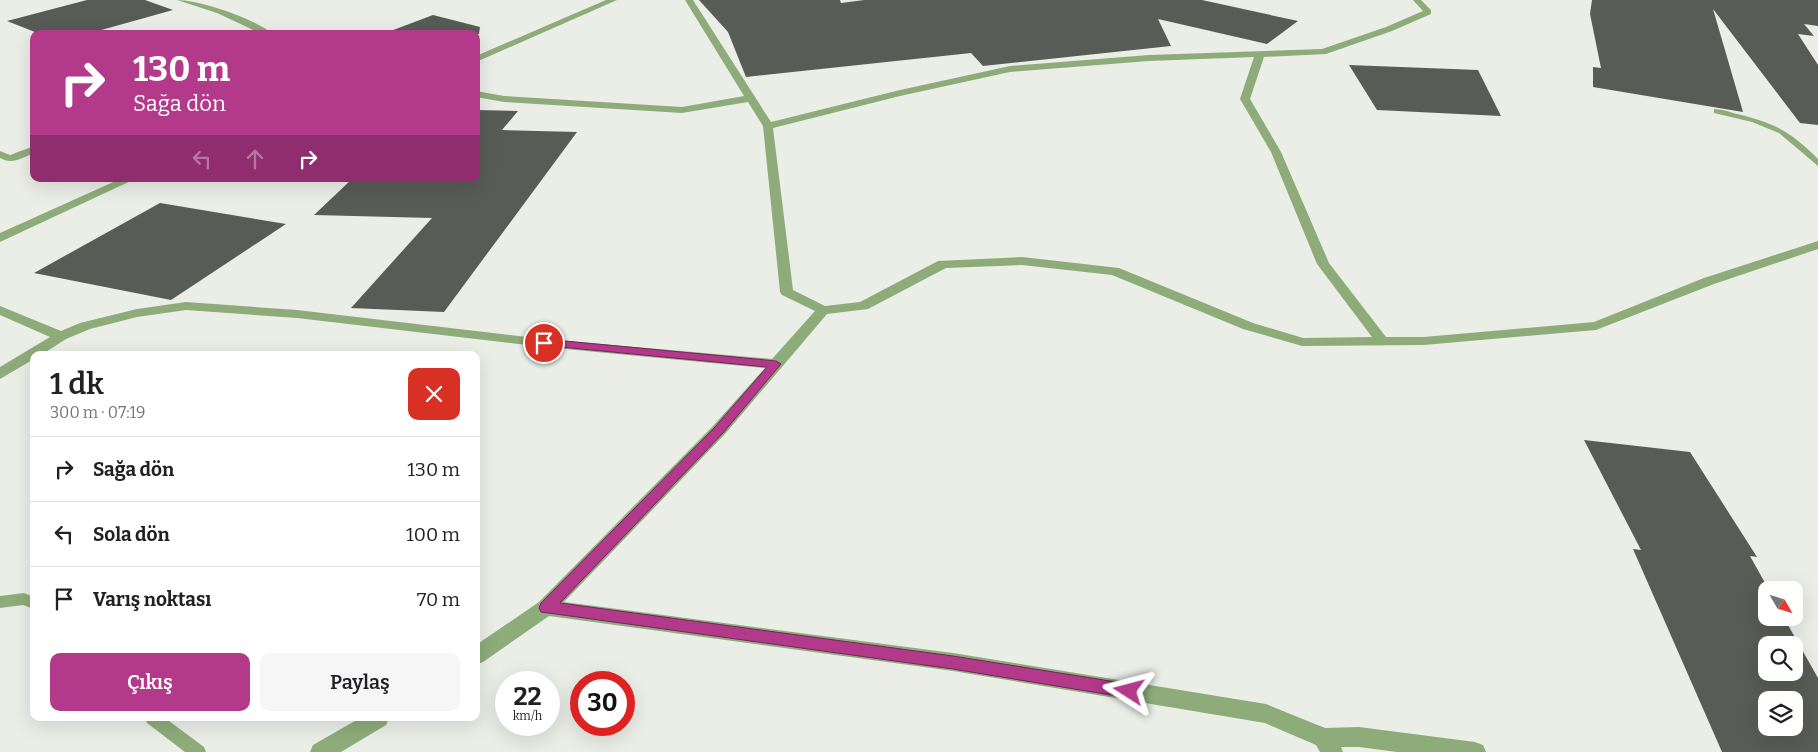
<!DOCTYPE html>
<html lang="tr">
<meta charset="utf-8">
<style>
body{margin:0;font-family:Bitter,serif;background:#f6f6f6;color:#202124;height:100vh;display:flex;flex-direction:column;font-size:19px;white-space:nowrap}
*{box-sizing:border-box;margin:0}
p{font-size:16px;color:#757577}
.icon{flex:none;width:28px;height:28px;fill:none;stroke:currentColor;stroke-width:2;stroke-linecap:round;stroke-linejoin:round}
.map{position:relative;flex:1;overflow:hidden}
.drawer{position:absolute;left:30px;top:351px;width:450px;height:370px;display:flex;flex-direction:column;background:#fff;border-radius:10px;box-shadow:0 5px 20px #0002}
.drawer>*{flex:none}
.guide{position:absolute;left:30px;top:30px;width:450px;height:152px;border-radius:10px;box-shadow:0 5px 20px #0002;background:#b3398b;color:#fff;overflow:hidden}
.needle{width:32px;rotate:129deg}
.tools{position:absolute;left:1758px;top:581px;display:grid;gap:10px}
.tools a{display:grid;place-items:center;width:45px;height:45px;border-radius:10px;background:#fff;box-shadow:0 5px 20px #0002;font-size:25px}
.speed{position:absolute;left:495px;top:671px;display:flex;gap:10px;font-size:25px;font-weight:700;text-align:center}
.speed>*{display:grid;place-content:center;width:65px;height:65px;border-radius:50%;background:#fff;box-shadow:0 5px 20px #0002;line-height:1}
.speed small{font-size:12px;font-weight:400}
.speed .limit{border:8px solid #d22;background:#fff;color:#111}
.pin{position:absolute;display:grid;place-items:center;width:42px;height:42px;color:#fff;margin:-21px;border:2px solid #fff;border-radius:50%;box-shadow:0 1px 5px #0007}
.me{position:absolute;width:55px;margin:-28px;rotate:279deg;stroke-linejoin:round;filter:drop-shadow(0 0 4px #0008)}
.turn{display:flex;align-items:center;gap:18px;height:105px;padding:0 20px;font-size:22px}
.turn .icon{width:65px;height:65px;stroke-width:2.5}
.turn b{display:block;font-size:35px;line-height:42px}
.lanes{display:flex;align-items:center;height:48px;padding:0 20px;background:#0003;justify-content:center;gap:25px;direction:ltr}
.lanes .off{opacity:.35}
.round{display:grid;place-items:center;flex:none;width:52px;height:52px;border-radius:10px;background:#f6f6f6}
.head{display:flex;align-items:center;justify-content:space-between;height:85px;padding:0 20px}
h1{font-size:30px;font-weight:600;line-height:38px}
.cta{display:flex;gap:10px;margin-top:auto;padding:10px 20px}
.cta a{flex:1;height:58px;border-radius:10px;background:#b3398b;color:#fff;font-size:20px;font-weight:600;line-height:58px;text-align:center}
.cta a+a{background:#f6f6f6;color:#202124}
ul{padding:0;list-style:none}
li{display:flex;align-items:center;gap:15px;height:65px;padding:0 20px;border-top:1px solid #e0e0e0}
li div{flex:1}
li b{display:block;font-size:19px}
li em{font-style:normal}
.map>svg:first-child{display:block}
.building{fill:#585c56;fill-rule:evenodd}
.lines{fill:none;stroke-linecap:round;stroke-linejoin:round}
.service{fill:#8eac7a;fill-rule:evenodd}
.minor{fill:#8eac7a;fill-rule:evenodd}
.route{fill:#b3398b;stroke:#74255a}
</style>
<div class="map">
<svg width="1818" height="752" viewBox="0 0 1818 752">
<rect width="100%" height="100%" fill="#eaeee7"/>
<g class="building">
<polygon points="87,0 145,0 173,10 87,34 40,34 7,21"/>
<polygon points="699,0 840,0 841,3 864,0 1202,0 1298,21 1267,44 1158,19 1171,46 983,66 971,53 746,77 728,32"/>
<polygon points="1592,0 1818,0 1818,26 1804,24 1814,36 1798,34 1818,65 1818,125 1800,123 1713,9 1743,112 1593,87 1593,67 1601,68 1590,14"/>
<polygon points="433,15 480,27 479,34 388,34 388,32"/>
<polygon points="1349,65 1478,70 1501,116 1377,110"/>
<polygon points="476,110 518,111 502,130 577,132 444,312 351,308 432,218 314,215 352,179 476,179"/>
<polygon points="160,203 286,224 171,300 34,273"/>
<path d="M1584,440L1690,452L1757,557L1750,556L1769,590H1766V618H1784L1818,678V752H1722L1633,549L1641,550ZM1766,645H1794V672H1766ZM1766,700H1794V728H1766Z"/>
</g>
<g class="lines">
<g class="service">
<path d="M1714,109C1722,109 1730,112 1737,114C1775,123 1791,132 1818,159V166L1779,133L1752,122L1714,113Z"/>
<polygon points="24,593 34,597 34,609 23,605 0,608 0,596"/>
<polygon points="145,718 165,718 204,747 206,752 185,752 147,723"/>
</g>
<g class="minor">
<path d="M177,0C201,0 255,19 273,34H262L217,13Z"/>
<polygon points="606,0 617,0 476,62 476,56"/>
<path d="M685,0H693L771,122L900,90L1010,66L1149,55L1322,49L1386,27L1423,11L1413,0H1421L1431,10V14L1392,31L1326,54L1264,57L1250,99L1281,152L1329,263L1386,337H1424L1594,322L1704,278L1818,241V249L1714,284L1596,330L1424,345L1302,346L1243,329L1112,275L1022,265L946,268L868,309L827,314L725,434L564,602L953,653L1266,704L1325,728L1359,727L1475,742L1483,745L1486,752H1397L1359,747H1341L1343,752H1320L1316,745L1265,723L953,671L549,616L483,662L476,665V645L539,602L713,426L765,368L544,347L297,318L186,310L137,317L90,329L66,339L41,355H34V359L0,379V367L50,337L0,315V306L61,331L80,323L137,309L186,302L297,310L544,339L772,359L815,311L782,295L780,292L763,126L748,102L682,113L504,102L476,97V91L504,96L682,107L744,96ZM1254,57L1240,99L1271,152L1317,264L1372,337L1303,338L1253,323L1119,268L1022,257L938,261L860,302L825,306L793,290L773,128L900,96L1010,72L1149,61Z"/>
<path d="M34,146V153C22,158 12,165 0,158V151L10,155Z"/>
<polygon points="120,179 135,179 0,242 0,233"/>
<polygon points="360,718 389,718 386,725 341,752 310,752 313,745"/>
</g>
</g>
<polygon class="route" points="544,339 776,361 781,364 723,433 560,603 953,656 1129,684 1134,686 1137,691 1134,696 1129,698 953,669 541,612 539,608 541,603 715,427 767,367 540,345 539,343 540,340"/>
</svg>
<div class="tools">
<a><svg class="needle" viewBox="-14 -14 28 28"><path d="M0-13l5 13h-10z" fill="#e53935"/><path d="M0 13l5-13h-10z" fill="#757577"/></svg></a>
<a><svg class="icon" aria-label="search" viewBox="0 0 24 24"><circle cx="10" cy="10" r="6"/><path d="M15 15l6 6"/></svg></a>
<a><svg class="icon" aria-label="layers" viewBox="0 0 24 24"><path d="M12 4l9 5-9 5-9-5zM3 14l9 5 9-5"/></svg></a>
</div>
<div class="speed"><div>22<small>km/h</small></div><div class="limit">30</div></div>
<div class="pin" style="left:544px;top:343px;background:#d93025"><svg class="icon" aria-label="arrive" viewBox="0 0 24 24"><path d="M6 21V4h12l-3 4 3 4H6"/></svg></div>
<svg class="me" style="left:1129px;top:691px" viewBox="-20 -20 40 40"><path d="M0-17L14 15 0 8-14 15z" fill="#b3398b" stroke="#fff" stroke-width="4"/></svg>
<div class="guide">
<div class="turn"><svg class="icon" aria-label="right" viewBox="0 0 24 24"><path d="M7 20v-9h11M14 6l5 5-5 5"/></svg><div><b>130 m</b>Sağa dön</div></div>
<div class="lanes"><svg class="icon off" aria-label="left" viewBox="0 0 24 24"><path d="M17 20v-9H6M10 6l-5 5 5 5"/></svg><svg class="icon off" aria-label="ahead" viewBox="0 0 24 24"><path d="M12 20V5M6 11l6-6 6 6"/></svg><svg class="icon" aria-label="right" viewBox="0 0 24 24"><path d="M7 20v-9h11M14 6l5 5-5 5"/></svg></div>
</div>
<section class="drawer">
<div class="head"><div><h1>1 dk</h1><p>300 m · 07:19</p></div><a class="round" style="background:#d93025;color:#fff"><svg class="icon" aria-label="close" viewBox="0 0 24 24"><path d="M6 6l12 12M18 6L6 18"/></svg></a></div>
<ul>
<li><svg class="icon" aria-label="right" viewBox="0 0 24 24"><path d="M7 20v-9h11M14 6l5 5-5 5"/></svg><div><b>Sağa dön</b></div><em>130 m</em></li>
<li><svg class="icon" aria-label="left" viewBox="0 0 24 24"><path d="M17 20v-9H6M10 6l-5 5 5 5"/></svg><div><b>Sola dön</b></div><em>100 m</em></li>
<li><svg class="icon" aria-label="arrive" viewBox="0 0 24 24"><path d="M6 21V4h12l-3 4 3 4H6"/></svg><div><b>Varış noktası</b></div><em>70 m</em></li>
</ul>
<div class="cta"><a>Çıkış</a><a>Paylaş</a></div>
</section>
</div>
